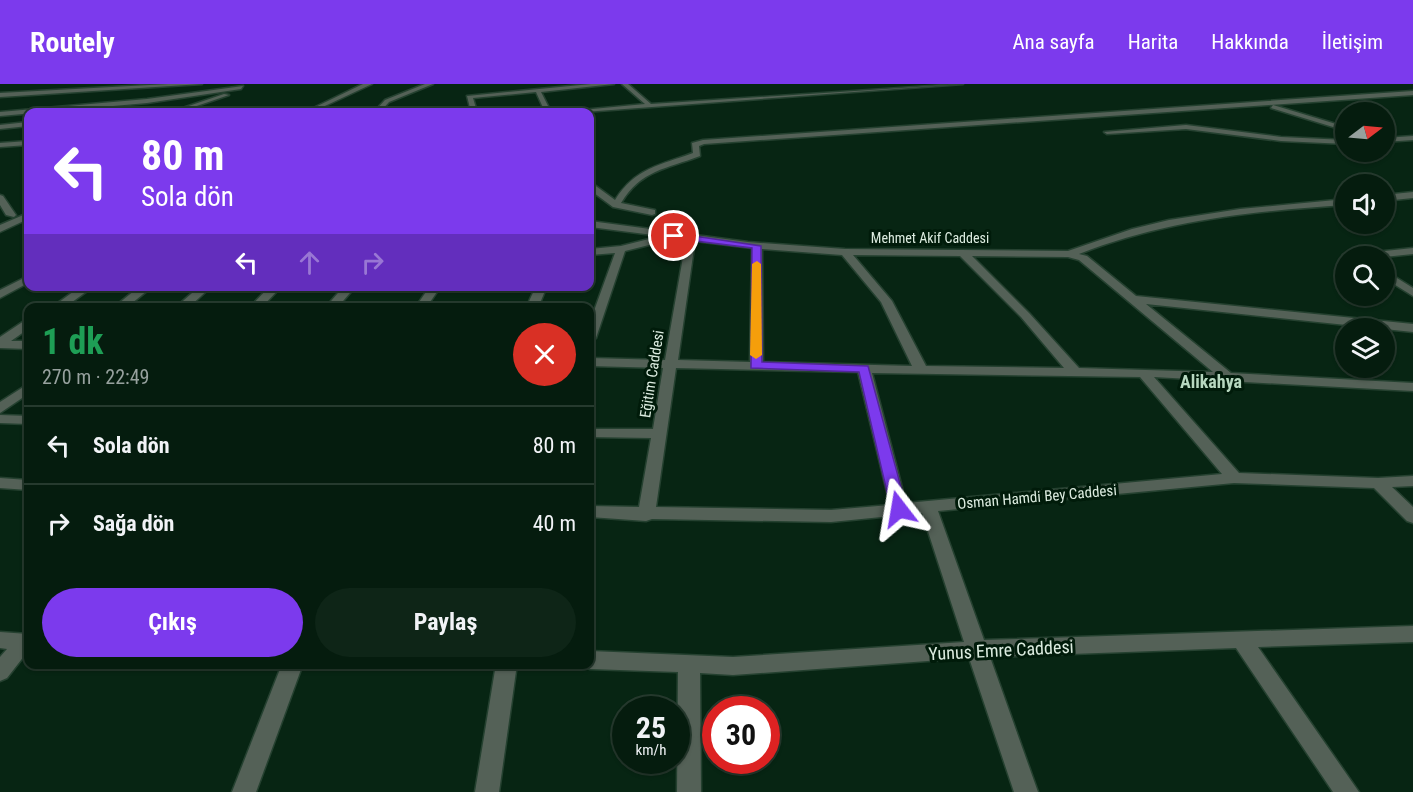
<!DOCTYPE html>
<html lang="tr">
<meta charset="utf-8">
<style>
body{margin:0;font-family:"Roboto Condensed",sans-serif;background:#0e2517;color:#f1f3f6;height:100vh;display:flex;flex-direction:column;font-size:22px;white-space:nowrap}
*{box-sizing:border-box;margin:0}
p{font-size:20px;color:#97a19e}
.icon{flex:none;width:33px;height:33px;fill:none;stroke:currentColor;stroke-width:2;stroke-linecap:round;stroke-linejoin:round}
.map{position:relative;flex:1;overflow:hidden}
.side{position:absolute;left:24px;top:219px;width:570px;height:366px;display:flex;flex-direction:column;background:#051c0e;border-radius:12px;box-shadow:0 2px 4px #0004,0 0 0 2px #263a2e}
.side>*{flex:none}
.guide{position:absolute;left:24px;top:24px;width:570px;height:183px;border-radius:12px;box-shadow:0 2px 4px #0004,0 0 0 2px #263a2e;background:#7c3aed;color:#fff;overflow:hidden}
.needle{width:39px;rotate:74deg}
.fabs{position:absolute;left:1335px;top:18px;display:grid;gap:12px}
.fabs a{display:grid;place-items:center;width:60px;height:60px;border-radius:50%;background:#051c0e;box-shadow:0 2px 4px #0004,0 0 0 2px #263a2e;font-size:30px}
.speed{position:absolute;left:612px;top:612px;display:flex;gap:12px;font-size:30px;font-weight:700;text-align:center}
.speed>*{display:grid;place-content:center;width:78px;height:78px;border-radius:50%;background:#051c0e;box-shadow:0 2px 4px #0004,0 0 0 2px #263a2e;line-height:1}
.speed small{font-size:15px;font-weight:400}
.speed .limit{border:9px solid #d22;background:#fff;color:#111}
.pin{position:absolute;display:grid;place-items:center;width:51px;height:51px;color:#fff;margin:-26px;border:3px solid #fff;border-radius:50%;box-shadow:0 2px 6px #0007}
.me{position:absolute;width:66px;margin:-33px;rotate:346deg;stroke-linejoin:round;filter:drop-shadow(0 0 4px #0008)}
.turn{display:flex;align-items:center;gap:21px;height:126px;padding:0 18px;font-size:27px}
.turn .icon{width:78px;height:78px;stroke-width:2.5}
.turn b{display:block;font-size:42px;line-height:51px}
.lanes{display:flex;align-items:center;height:57px;padding:0 18px;background:#0003;justify-content:center;gap:30px;direction:ltr}
.lanes .off{opacity:.35}
.round{display:grid;place-items:center;flex:none;width:63px;height:63px;border-radius:32px;background:#0e2517}
.head{display:flex;align-items:center;justify-content:space-between;height:102px;padding:0 18px}
h1{font-size:36px;font-weight:700;line-height:45px;color:#1e9e55}
.button{display:flex;gap:12px;margin-top:auto;padding:12px 18px}
.button a{flex:1;height:69px;border-radius:36px;background:#7c3aed;color:#fff;font-size:24px;font-weight:700;line-height:69px;text-align:center}
.button a+a{background:#0e2517;color:#f1f3f6}
ul{padding:0;list-style:none}
li{display:flex;align-items:center;gap:18px;height:78px;padding:0 18px;border-top:2px solid #263a2e}
li div{flex:1}
li b{display:block;font-size:22px}
li em{font-style:normal}
header{display:flex;align-items:center;gap:36px;box-sizing:border-box;height:84px;padding:0 30px;background:#7c3aed;color:#fff}
header strong{font-size:28px}
nav{display:flex;gap:33px;margin-inline-start:auto;font-size:21px}
.map>svg:first-child{display:block}
.lines{fill:none;stroke-linecap:round;stroke-linejoin:round}
.minor-casing{stroke:#254130;stroke-width:3}
.minor{fill:#546157;fill-rule:evenodd}
.route{fill:#7c3aed;stroke:#51269a;stroke-width:1.5}
.slow{fill:#f59e0b}
.labels{text-anchor:middle;dominant-baseline:central;stroke-width:6;stroke-linejoin:round;paint-order:stroke}
.far-street-label{font-size:14px;fill:#dcece0;stroke:#001b0a}
.street-label{font-size:15px;fill:#dcece0;stroke:#001b0a}
.quarter-label{font-size:18px;font-weight:bold;fill:#b7d8c0;stroke:#001b0a}
.near-street-label{font-size:18px;fill:#dcece0;stroke:#001b0a}
</style>
<header>
<strong>Routely</strong>
<nav><a>Ana sayfa</a><a>Harita</a><a>Hakkında</a><a>İletişim</a></nav>
</header>
<div class="map">
<svg width="1413" height="708" viewBox="0 0 1413 708">
<rect width="100%" height="100%" fill="#072513"/>
<g class="lines">
<g class="minor-casing">
<g id="minor">
<polygon points="168,0 202,0 0,13 0,9"/>
<polygon points="363,0 372,0 312,28 305,28"/>
<polygon points="425,0 433,0 389,18 380,28 374,28 385,16"/>
<polygon points="591,0 614,0 541,8 551,28 545,28 536,8 473,14 477,28 471,28 467,12"/>
<polygon points="622,0 628,0 651,20 963,0 584,28 561,28 645,20"/>
<polygon points="243,2 241,5 147,19 0,32 0,28 147,15"/>
<path d="M1413,7V11L704,60L699,62L700,72C666,85 641,86 621,119L655,126V130L652,131L613,123L590,106V100H593L615,116C635,84 660,81 693,69L692,59L703,56Z"/>
<polygon points="224,10 229,11 179,28 171,28"/>
<polygon points="1273,21 1346,43 1346,47 1271,24"/>
<polygon points="28,38 28,42 0,45 0,41"/>
<polygon points="1186,41 1281,53 1346,56 1346,60 1281,57 1186,45 1107,50 1104,48"/>
<polygon points="1413,52 1413,56 1384,58 1384,54"/>
<polygon points="28,57 28,61 0,63 0,59"/>
<polygon points="1413,108 1413,114 1384,117 1384,111"/>
<polygon points="0,111 3,112 16,131 14,133 6,131 0,121"/>
<path d="M1346,115V121C1254,127 1165,136 1079,170L1087,172L1136,212L1413,240V248L1146,220L1231,289L1413,299V307L1154,293L1239,389L1378,394L1413,392V402L1392,403L1413,423V439L1407,437L1374,404L1234,399L938,427L984,556L1413,542V558L1258,563L1359,708H1333L1236,564L990,573L1038,708H1014L969,574L733,591L700,589L701,708H677L678,588L590,585L583,582L590,580V567L733,573L964,558L922,429L831,438L652,435L646,437L590,433V422L639,423L651,354L590,353V345H653L663,284L590,282V274L665,276L686,156L671,154L669,156L625,167L596,254L590,258V238L615,169L590,171V165L621,162L661,152L590,143V137L748,158L845,165L1068,167L1132,145L1169,136L1240,125ZM695,157L752,164L750,278L678,276ZM762,165L842,171L881,218L912,282L763,278ZM853,171L960,172L1021,233L1064,284L926,282L892,217ZM972,172L1068,173L1079,176L1213,288L1079,284L1029,229ZM676,284L858,288L890,421L831,426L656,423ZM872,289L1140,293L1222,390L906,419Z"/>
<polygon points="28,129 28,135 0,148 0,141"/>
<polygon points="1413,164 1413,170 1384,173 1361,172 1366,169"/>
<polygon points="1384,186 1413,204 1413,212 1384,194"/>
<polygon points="28,192 28,199 0,214 0,206"/>
<polygon points="81,202 94,202 64,224 51,224"/>
<polygon points="140,202 153,202 126,224 113,224"/>
<polygon points="200,202 212,202 188,224 175,224"/>
<polygon points="270,202 282,202 261,224 249,224"/>
<polygon points="344,202 356,202 337,224 325,224"/>
<polygon points="430,202 441,202 426,224 415,224"/>
<polygon points="536,202 547,202 538,224 526,224"/>
<polygon points="24,237 28,237 28,245 11,257 28,257 28,265 0,264 0,253"/>
<polygon points="28,300 28,310 0,329 0,318"/>
<polygon points="0,331 28,332 28,340 0,339"/>
<polygon points="0,394 28,396 28,406 0,404"/>
<polygon points="0,548 28,550 28,567 7,594 0,597 0,573 7,565 0,564"/>
<polygon points="282,580 303,580 256,708 232,708"/>
<polygon points="496,580 517,580 499,708 475,708"/>
</g>
</g>
<use href="#minor" class="minor"/>
</g>
<polygon class="route" points="674,149 761,162 762,278 868,282 907,425 904,429 899,430 891,425 859,288 751,284 752,164 671,154 670,152"/>
<polygon class="slow" points="757,177 761,180 762,271 756,275 750,271 752,180"/>
<g class="labels">
<g class="far-street-label">
<text x="930" y="154">Mehmet Akif Caddesi</text>
</g>
<g class="street-label">
<text transform="translate(652 290) rotate(-81)">Eğitim Caddesi</text>
<text transform="translate(1037 413) rotate(-5)">Osman Hamdi Bey Caddesi</text>
</g>
<g class="quarter-label">
<text x="1211" y="297">Alikahya</text>
</g>
<g class="near-street-label">
<text transform="translate(1001 566) rotate(-3)">Yunus Emre Caddesi</text>
</g>
</g>
</svg>
<div class="fabs">
<a><svg class="needle" viewBox="-14 -14 28 28"><path d="M0-13l5 13h-10z" fill="#e53935"/><path d="M0 13l5-13h-10z" fill="#97a19e"/></svg></a>
<a><svg class="icon" aria-label="sound" viewBox="0 0 24 24"><path d="M4 9h4l5-4v14l-5-4H4zM17 9q2 3 0 6"/></svg></a>
<a><svg class="icon" aria-label="search" viewBox="0 0 24 24"><circle cx="10" cy="10" r="6"/><path d="M15 15l6 6"/></svg></a>
<a><svg class="icon" aria-label="layers" viewBox="0 0 24 24"><path d="M12 4l9 5-9 5-9-5zM3 14l9 5 9-5"/></svg></a>
</div>
<div class="speed"><div>25<small>km/h</small></div><div class="limit">30</div></div>
<div class="pin" style="left:674px;top:152px;background:#d93025"><svg class="icon" aria-label="arrive" viewBox="0 0 24 24"><path d="M6 21V4h12l-3 4 3 4H6"/></svg></div>
<svg class="me" style="left:899px;top:425px" viewBox="-20 -20 40 40"><path d="M0-17L14 15 0 8-14 15z" fill="#7c3aed" stroke="#fff" stroke-width="4"/></svg>
<div class="guide">
<div class="turn"><svg class="icon" aria-label="left" viewBox="0 0 24 24"><path d="M17 20v-9H6M10 6l-5 5 5 5"/></svg><div><b>80 m</b>Sola dön</div></div>
<div class="lanes"><svg class="icon" aria-label="left" viewBox="0 0 24 24"><path d="M17 20v-9H6M10 6l-5 5 5 5"/></svg><svg class="icon off" aria-label="ahead" viewBox="0 0 24 24"><path d="M12 20V5M6 11l6-6 6 6"/></svg><svg class="icon off" aria-label="right" viewBox="0 0 24 24"><path d="M7 20v-9h11M14 6l5 5-5 5"/></svg></div>
</div>
<section class="side">
<div class="head"><div><h1>1 dk</h1><p>270 m · 22:49</p></div><a class="round" style="background:#d93025;color:#fff"><svg class="icon" aria-label="close" viewBox="0 0 24 24"><path d="M6 6l12 12M18 6L6 18"/></svg></a></div>
<ul>
<li><svg class="icon" aria-label="left" viewBox="0 0 24 24"><path d="M17 20v-9H6M10 6l-5 5 5 5"/></svg><div><b>Sola dön</b></div><em>80 m</em></li>
<li><svg class="icon" aria-label="right" viewBox="0 0 24 24"><path d="M7 20v-9h11M14 6l5 5-5 5"/></svg><div><b>Sağa dön</b></div><em>40 m</em></li>
</ul>
<div class="button"><a>Çıkış</a><a>Paylaş</a></div>
</section>
</div>
